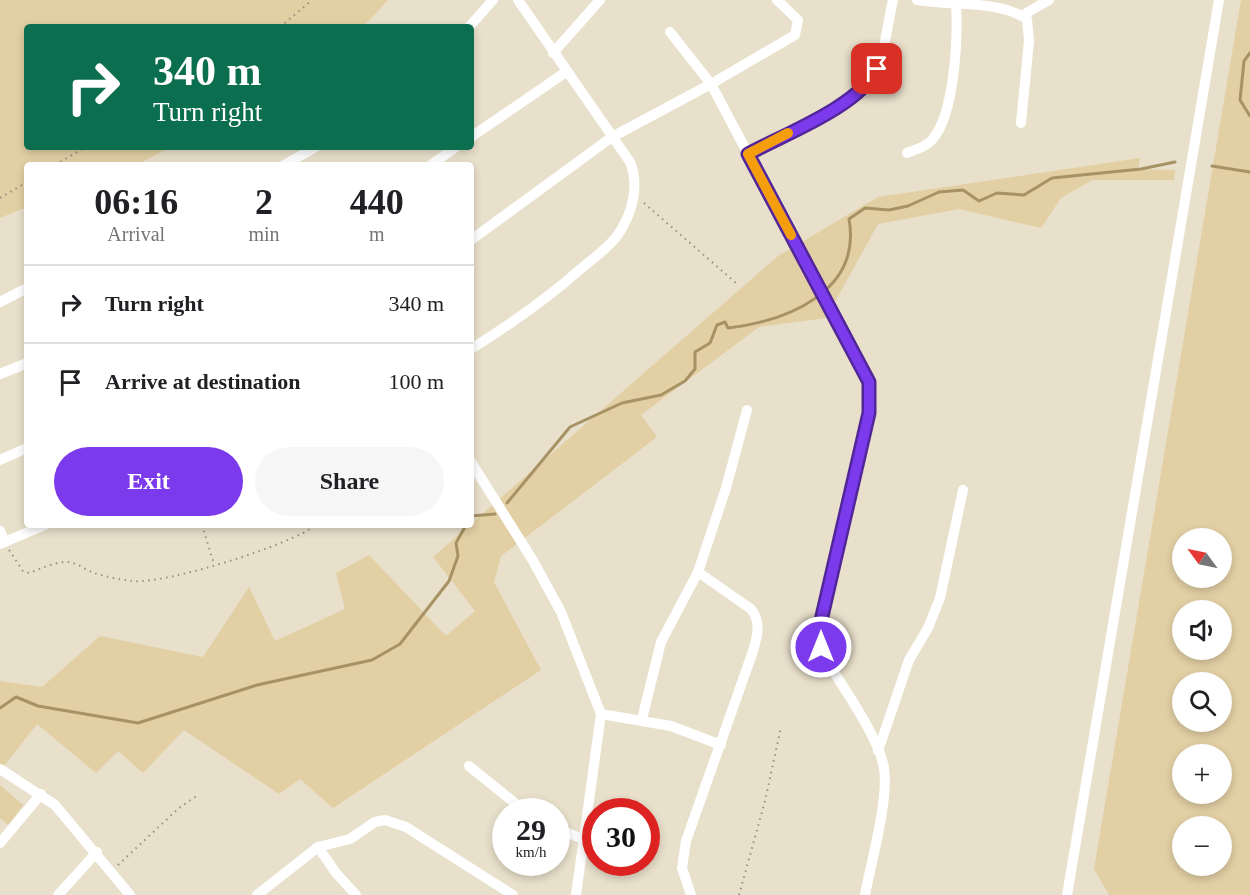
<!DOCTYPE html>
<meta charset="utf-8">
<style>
body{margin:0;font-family:"Times New Roman",serif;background:#f6f6f6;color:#202124;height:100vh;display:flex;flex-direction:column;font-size:22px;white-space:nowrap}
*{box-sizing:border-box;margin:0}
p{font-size:20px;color:#757577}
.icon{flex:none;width:33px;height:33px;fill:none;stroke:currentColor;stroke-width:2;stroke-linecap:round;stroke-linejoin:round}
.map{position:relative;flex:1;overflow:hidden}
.panel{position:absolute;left:24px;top:162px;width:450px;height:366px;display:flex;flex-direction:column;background:#fff;border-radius:6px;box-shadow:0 3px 9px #0003}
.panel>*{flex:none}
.banner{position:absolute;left:24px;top:24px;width:450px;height:126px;border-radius:6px;box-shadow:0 3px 9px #0003;background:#0b6e4f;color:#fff;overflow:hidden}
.needle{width:39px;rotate:303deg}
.tools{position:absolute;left:1172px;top:528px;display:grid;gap:12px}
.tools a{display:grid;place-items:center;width:60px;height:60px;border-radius:50%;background:#fff;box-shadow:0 3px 9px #0003;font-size:30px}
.speed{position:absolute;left:492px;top:798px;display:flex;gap:12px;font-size:30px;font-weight:700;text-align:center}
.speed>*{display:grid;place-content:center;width:78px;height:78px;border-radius:50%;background:#fff;box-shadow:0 3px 9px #0003;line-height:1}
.speed small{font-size:15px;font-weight:400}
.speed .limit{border:9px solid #d22;background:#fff;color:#111}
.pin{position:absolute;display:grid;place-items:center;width:51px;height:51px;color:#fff;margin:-26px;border-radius:12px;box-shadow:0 3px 9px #0006}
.me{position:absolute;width:66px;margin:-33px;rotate:0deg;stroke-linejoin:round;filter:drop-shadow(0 0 4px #0008)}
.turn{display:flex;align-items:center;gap:21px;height:126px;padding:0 30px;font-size:27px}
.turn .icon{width:78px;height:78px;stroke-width:2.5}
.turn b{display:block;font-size:42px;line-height:51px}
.eta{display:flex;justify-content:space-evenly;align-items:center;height:102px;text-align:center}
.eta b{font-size:36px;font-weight:600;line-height:42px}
.action{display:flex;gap:12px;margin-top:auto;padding:12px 30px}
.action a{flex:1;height:69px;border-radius:36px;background:#7c3aed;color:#fff;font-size:24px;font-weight:600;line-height:69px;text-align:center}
.action a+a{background:#f6f6f6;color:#202124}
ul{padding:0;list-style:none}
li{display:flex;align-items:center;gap:18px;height:78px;padding:0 30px;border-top:2px solid #e0e0e0}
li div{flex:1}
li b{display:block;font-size:22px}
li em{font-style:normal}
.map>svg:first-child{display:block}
.green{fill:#e2cfa4;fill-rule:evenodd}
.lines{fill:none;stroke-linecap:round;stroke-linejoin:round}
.stream{stroke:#a79264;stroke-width:3}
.path{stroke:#969081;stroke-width:2;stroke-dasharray:1.5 4.5;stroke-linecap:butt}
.minor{stroke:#fff;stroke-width:10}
.route-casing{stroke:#51269a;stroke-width:15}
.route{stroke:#7c3aed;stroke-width:10}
.slow{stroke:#f59e0b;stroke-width:10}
</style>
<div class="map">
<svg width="1250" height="895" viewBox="0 0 1250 895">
<rect width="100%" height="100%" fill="#e9e0cb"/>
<g class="green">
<polygon points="0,0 388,0 369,21 360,27 27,27 27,147 170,147 137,165 27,165 27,207 0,218"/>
<path d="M1241,0H1250V895H1109L1094,869ZM1182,538H1221V578H1182ZM1182,610H1221V650H1182ZM1182,682H1221V722H1182ZM1182,754H1221V794H1182ZM1182,826H1221V866H1182Z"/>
<polygon points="1140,158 1138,169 1175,170 1174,180 1092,180 1061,198 1041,228 959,209 878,224 826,318 759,327 641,415 657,437 501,556 494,582 541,670 333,808 300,779 279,794 184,730 143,773 118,751 96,773 37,724 0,771 0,681 42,687 100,636 203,657 249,587 275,641 345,609 336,573 369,555 446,636 475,611 433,557 778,256 878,197"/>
<polygon points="0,785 23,805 8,825 0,818"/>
</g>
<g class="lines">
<g class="stream">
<polyline points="1250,53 1244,61 1240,100 1250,116"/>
<polyline points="1212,166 1250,172"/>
<path d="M507,503L570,427L622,403L661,395L685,381L695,369V352L710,343L717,325L725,322L728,328C788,321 862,291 849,219L865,208L889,210L908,206L939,192L963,190L979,201L997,193L1024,195L1052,178L1141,169L1175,162"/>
<polyline points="471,516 495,514"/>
<polyline points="0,708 16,697 38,706 138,723 257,685 372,660 400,644 449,581 458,556 456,543 466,525"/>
</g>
<g class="path">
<polyline points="280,27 312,0"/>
<polyline points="55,165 86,147"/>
<polyline points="0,198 27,182"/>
<polyline points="644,203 736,283"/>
<polyline points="202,525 214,564"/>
<path d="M9,550L23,571L29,573C41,569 56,561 69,562C77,563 86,570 94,573C107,577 121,580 134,581C166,584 291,545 316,525"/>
<polyline points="118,865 179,808 198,795"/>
<polyline points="739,895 765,801 781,727"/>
</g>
<g class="minor">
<path d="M917,0C953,6 998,0 1027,19L1029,41L1021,123"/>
<polyline points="1023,15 1049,0"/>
<polyline points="469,27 493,0"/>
<path d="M670,32L711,84L869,382V413L820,625L821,647L826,659C843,688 879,737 884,768C889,800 871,862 865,895"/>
<polyline points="553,53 600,0"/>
<polyline points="471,137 566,72"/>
<path d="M907,153C915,150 926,147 932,140C955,114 958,37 956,3"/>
<path d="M748,154C777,139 855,106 871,81C885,59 887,25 893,0"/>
<polyline points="284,165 316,147"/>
<polyline points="431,165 456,147"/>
<polyline points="471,240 612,137 711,84 795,35 798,20 777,0"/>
<polyline points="0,302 27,288"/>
<path d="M471,349C511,324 548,298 583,267C595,257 608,248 617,236C632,215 640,186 630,162L518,0"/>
<polyline points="0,374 27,363"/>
<polyline points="0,460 27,448"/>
<polyline points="471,462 532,559 561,612 601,714 576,895"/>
<polyline points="0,531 5,542"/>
<polyline points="0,544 45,525"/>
<polyline points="601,714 671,726 721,745"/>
<polyline points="642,719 661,642 698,572 726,488 747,410"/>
<polyline points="878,751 909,660 928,628 940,598 963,490"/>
<polyline points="469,766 526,812"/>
<polyline points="0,769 55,805 130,895"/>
<polyline points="556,828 585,840"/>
<polyline points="0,843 41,794"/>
<polyline points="318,847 336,873 356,895"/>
<polyline points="58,895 97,852"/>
<polyline points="257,895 318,847 350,839 375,822 385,820 406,827 513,895"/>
<path d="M691,895L682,868L686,841L752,654C757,638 762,623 751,609L698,572"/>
<polyline points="1067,895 1219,0"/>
</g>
</g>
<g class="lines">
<g class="route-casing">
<path id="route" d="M821,647L820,625L869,413V382L748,154C785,134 859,106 877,69"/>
</g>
<use href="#route" class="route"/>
<polyline class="slow" points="788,133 748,154 791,235"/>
</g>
</svg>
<div class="tools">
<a><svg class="needle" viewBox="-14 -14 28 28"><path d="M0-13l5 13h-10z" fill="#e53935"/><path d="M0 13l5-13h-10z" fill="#757577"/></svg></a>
<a><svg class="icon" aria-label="sound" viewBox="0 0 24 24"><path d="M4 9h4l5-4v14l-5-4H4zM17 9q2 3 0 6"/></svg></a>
<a><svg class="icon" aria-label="search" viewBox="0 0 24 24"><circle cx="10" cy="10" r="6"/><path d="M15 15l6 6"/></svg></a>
<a>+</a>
<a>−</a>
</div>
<div class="speed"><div>29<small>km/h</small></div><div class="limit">30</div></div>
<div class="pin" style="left:877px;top:69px;background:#d93025"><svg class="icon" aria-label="arrive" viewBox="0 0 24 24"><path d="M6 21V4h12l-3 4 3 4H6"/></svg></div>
<svg class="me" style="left:821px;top:647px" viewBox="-20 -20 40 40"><circle r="17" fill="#7c3aed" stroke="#fff" stroke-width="3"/><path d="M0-11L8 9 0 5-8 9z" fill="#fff"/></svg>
<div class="banner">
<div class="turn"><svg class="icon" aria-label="right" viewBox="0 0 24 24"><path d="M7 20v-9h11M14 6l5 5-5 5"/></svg><div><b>340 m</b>Turn right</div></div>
</div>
<section class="panel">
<div class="eta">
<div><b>06:16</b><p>Arrival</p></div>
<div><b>2</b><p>min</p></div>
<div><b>440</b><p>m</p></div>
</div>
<ul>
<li><svg class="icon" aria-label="right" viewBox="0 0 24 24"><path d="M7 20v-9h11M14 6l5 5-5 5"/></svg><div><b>Turn right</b></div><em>340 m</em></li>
<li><svg class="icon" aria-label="arrive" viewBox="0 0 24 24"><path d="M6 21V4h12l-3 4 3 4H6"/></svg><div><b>Arrive at destination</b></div><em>100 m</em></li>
</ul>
<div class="action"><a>Exit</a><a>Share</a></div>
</section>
</div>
